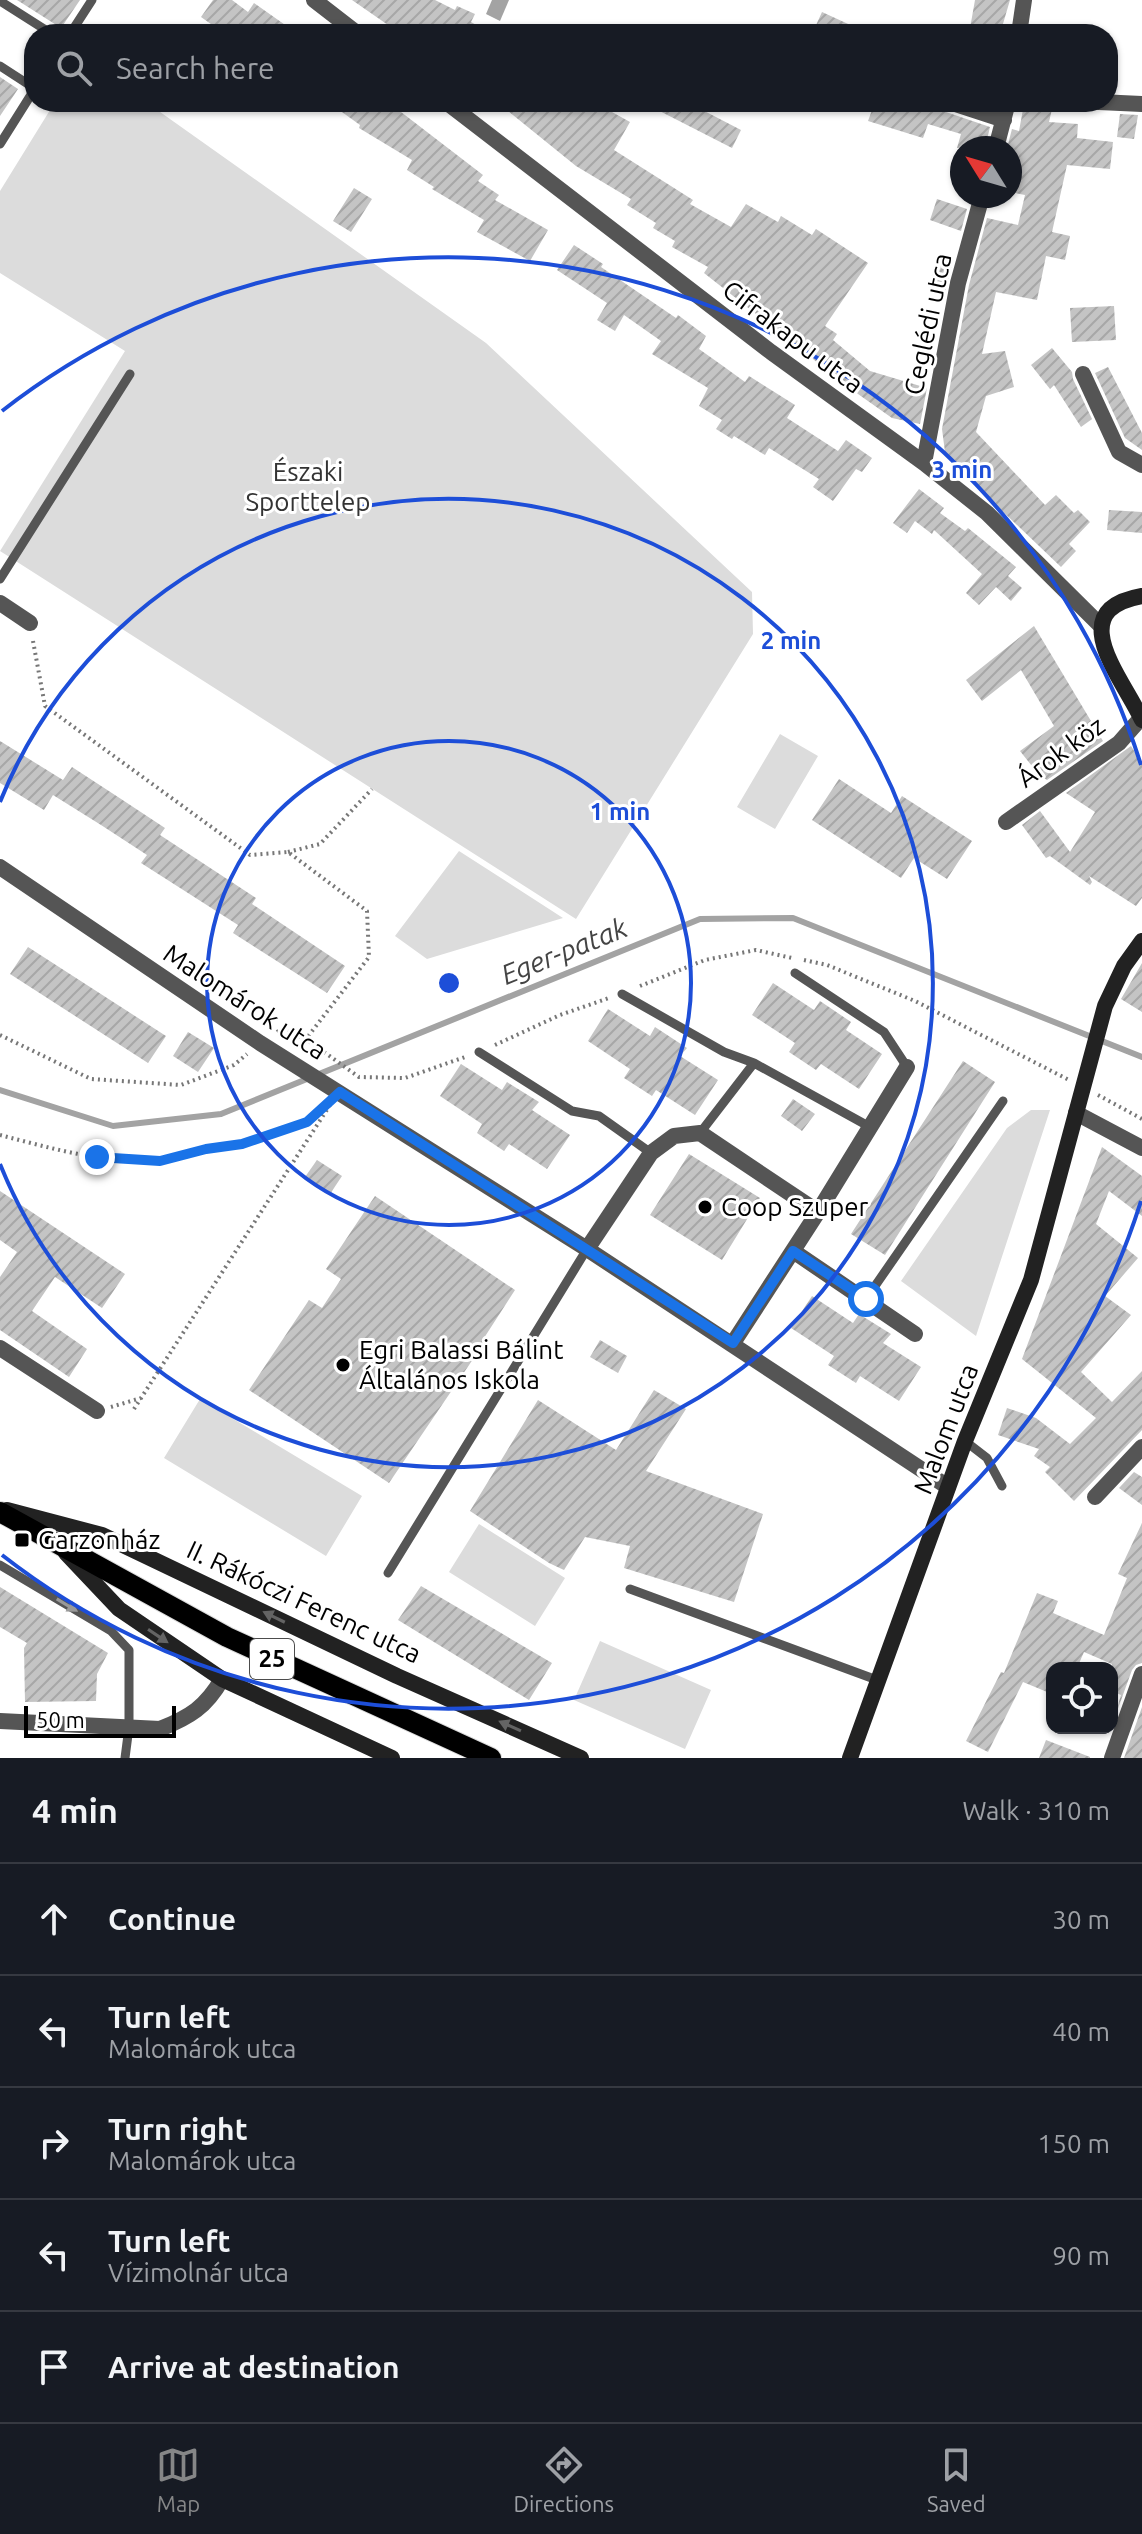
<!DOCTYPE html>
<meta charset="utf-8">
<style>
body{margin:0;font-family:Ubuntu,sans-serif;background:#20242c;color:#f1f3f6}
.controls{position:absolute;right:24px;bottom:24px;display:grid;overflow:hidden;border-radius:16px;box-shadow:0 2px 6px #0004}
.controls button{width:72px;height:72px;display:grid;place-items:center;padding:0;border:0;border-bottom:2px solid #363941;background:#171b24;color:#f1f3f6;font:40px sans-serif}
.compass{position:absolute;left:950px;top:136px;width:72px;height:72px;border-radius:50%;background:#171b24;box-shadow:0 2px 6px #0004;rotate:307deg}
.scale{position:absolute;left:24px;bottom:20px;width:152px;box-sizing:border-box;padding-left:8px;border:4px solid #000;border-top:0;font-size:22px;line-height:28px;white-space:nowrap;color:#000;-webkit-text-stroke:6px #fff;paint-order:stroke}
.stop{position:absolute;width:24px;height:24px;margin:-18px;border:6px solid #1a73e8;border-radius:50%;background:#fff}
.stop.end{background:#1a73e8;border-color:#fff;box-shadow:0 2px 8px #0008}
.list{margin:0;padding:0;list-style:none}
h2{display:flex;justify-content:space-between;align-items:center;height:104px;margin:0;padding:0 32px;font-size:34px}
h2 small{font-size:26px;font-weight:400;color:#9ea1a6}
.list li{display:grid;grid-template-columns:52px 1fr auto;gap:24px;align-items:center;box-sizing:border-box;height:112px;padding:0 32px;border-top:2px solid #363941}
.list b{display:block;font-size:30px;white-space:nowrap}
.list p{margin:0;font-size:26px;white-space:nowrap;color:#9ea1a6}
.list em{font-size:26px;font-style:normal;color:#9ea1a6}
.icon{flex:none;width:44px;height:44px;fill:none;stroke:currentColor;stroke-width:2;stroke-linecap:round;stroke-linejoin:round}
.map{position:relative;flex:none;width:1142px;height:1758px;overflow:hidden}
.search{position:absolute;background:#171b24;box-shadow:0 2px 6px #0004;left:24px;right:24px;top:24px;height:88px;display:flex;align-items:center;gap:20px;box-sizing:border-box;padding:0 28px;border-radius:32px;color:#9ea1a6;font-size:30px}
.sheet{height:664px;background:#171b24}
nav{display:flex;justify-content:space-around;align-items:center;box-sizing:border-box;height:112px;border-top:2px solid #363941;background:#171b24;font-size:22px;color:#9ea1a6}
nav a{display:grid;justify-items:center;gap:4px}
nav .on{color:#858687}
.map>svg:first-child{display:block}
.green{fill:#dcdcdc}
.water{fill:#a3a3a3}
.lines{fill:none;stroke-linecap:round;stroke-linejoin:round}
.stream{stroke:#a3a3a3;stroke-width:6}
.building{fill:url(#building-hatch)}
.primary-casing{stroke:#dbdbdb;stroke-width:22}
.path{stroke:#777;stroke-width:4;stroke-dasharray:2 4;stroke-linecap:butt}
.service{stroke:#555;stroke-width:9}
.minor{stroke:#555;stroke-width:16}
.secondary{stroke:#222;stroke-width:16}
.primary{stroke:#000;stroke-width:20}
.oneway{fill:#999}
.oneway2{fill:#646464}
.route{stroke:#1a73e8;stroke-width:10}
.ring{fill:none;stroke:#1d4ed8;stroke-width:4}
.poi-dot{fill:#000;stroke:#fff;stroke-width:3}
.labels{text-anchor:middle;stroke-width:6;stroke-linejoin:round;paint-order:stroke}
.shield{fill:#fff;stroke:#4c4c4c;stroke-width:2}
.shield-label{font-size:24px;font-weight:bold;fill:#000}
.street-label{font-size:26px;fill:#000;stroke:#fff}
.park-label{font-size:26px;fill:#333;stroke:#fff}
.poi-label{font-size:26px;fill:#000;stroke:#fff;text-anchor:start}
.water-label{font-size:28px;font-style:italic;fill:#444;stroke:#fff}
.centre{fill:#1d4ed8;stroke:#fff;stroke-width:4}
.ring-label{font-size:24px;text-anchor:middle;font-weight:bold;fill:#1d4ed8;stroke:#fff;stroke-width:6;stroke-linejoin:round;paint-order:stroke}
</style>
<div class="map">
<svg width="1142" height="1758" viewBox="0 0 1142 1758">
<defs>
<pattern id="building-hatch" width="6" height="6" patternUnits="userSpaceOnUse" patternTransform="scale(2)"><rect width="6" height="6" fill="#c4c4c4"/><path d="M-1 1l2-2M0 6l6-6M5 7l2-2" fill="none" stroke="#a7a7a7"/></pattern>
</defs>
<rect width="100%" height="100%" fill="#fff"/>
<path class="green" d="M55,102h91l340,241 266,249 1,42 -177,285 -576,-368 125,-200 -125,-78v-82z
M780,734l38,22 -43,73 -38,-22z
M459,851l104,67 -136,41 -32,-23z
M1031,1110h19l-74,226 -75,-55 106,-153z
M200,1399l162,97 -36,60 -162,-98z
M479,1524l86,54 -30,48 -86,-54z
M600,1641l111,49 -26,59 -111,-49z"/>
<path class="water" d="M492,0h17l-9,21 -14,-7z"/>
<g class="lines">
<path class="stream" d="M0,1090l113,36 108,-12 479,-195 93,-1 349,139"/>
</g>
<path class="building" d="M17,0h63l-19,28z
M213,0h19l16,12 6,-9 44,31h-73l-24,-17z
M352,0h83l20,10 2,-4 18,8 -4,8 21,12h-91z
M975,0h35l-10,34h-31z
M822,12l48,22h-58z
M0,77l18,12 -18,27z
M328,102h60l95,73 -5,6 21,14 -4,5 53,30 -18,31 -53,-29 7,-12 -52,-31 2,-2 -27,-17 5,-10 -53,-32 1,-3z
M497,102h52l14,10 7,-10h24l36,20 -16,28 79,50 -3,4 41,23 15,-23 32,18 3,-6 31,19 4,-6 52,34 -43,63 12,8 -4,6 37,31 57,17 -7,36 -28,-6 -34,-24 -38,-34 -2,3 -114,-90 4,-6 -36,-20 3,-6 -22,-13 3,-5 -29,-18 4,-6 -55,-33z
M642,102h45l54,28 -9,18z
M875,102h63l2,7 6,3 44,15 -5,21h-28l4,-14 -33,-10 -5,14 -55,-17z
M1024,104l28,5 -3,13 29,2 -1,14 36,4 -3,27 -43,-4 -15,67 18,4 -5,24 -19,-4 -9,44 -41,-8 -14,62 23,-3 9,36 -28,9 -10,36 69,73 11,-10 18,18 4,-3 12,12 -21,22 7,7 -15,16 -108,-103 -8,-12 -3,-23 27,-144 18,-67 31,7 7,-30 -15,-3v-44h-3l5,-19 7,2z
M1120,114l18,1 -4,24 -17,-2z
M354,188l18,11 -21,33 -18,-11z
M937,199l30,10 -6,22 -31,-11z
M574,245l29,19 -2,3 75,51 2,-3 28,21 -7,13 24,17 22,16 4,-6 46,29 -8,13 51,33 8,-11 26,18 -10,14 -6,-3 -23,32 -20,-14 6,-8 -50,-31 -4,7 -31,-19 -2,3 -16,-10 6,-9 -23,-14 9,-18 -56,-34 9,-13 -37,-26 -9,16 -18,-11 10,-17 -50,-33z
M937,260l15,4 -7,29 -17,-6z
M1114,306l2,34 -44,2 -2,-34z
M1052,348l20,24 1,7 19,40 -11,8 -27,-42 -4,4 -19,-24z
M1108,367l34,66v17l-17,-12 -30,-65z
M919,489l25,19 -4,5 25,18 3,-3 48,39 -8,9 14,12 -11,13 -15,-14 -17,18 -13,-12 16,-19 -48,-44 -2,4 -17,-13 -8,12 -14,-10z
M1109,510l33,2v21l-35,-3z
M1034,626l69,115 -56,39 -8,-5 -19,-24 34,-25 -33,-56 -39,31 -16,-21z
M0,741l63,39 9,-13 46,30 47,31 -5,7 96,63 -4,6 93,62 -18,27 -94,-60 5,-8 -97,-62 6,-8 -46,-30 -48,-30 -9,15 -44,-27z
M1131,746l11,17v135l-6,8 -47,-30 3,6 -2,3 -40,-29 -4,2 -24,-33 18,-14 30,41 25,-40 -29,-19z
M839,779l52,34 11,-17 70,45 -25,38 -33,-21 -13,20 -89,-58z
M28,947l138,89 -18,27 -138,-89z
M1142,963v49l-21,-13z
M773,983l41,27 6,-9 31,21 -5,8 36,24 -23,35 -38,-25 -5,6 -27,-18 6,-9 -43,-28z
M608,1009l42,27 5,-9 32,21 -7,8 38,24 -23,35 -39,-25 -4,6 -28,-18 6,-9 -42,-28z
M188,1032l26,16 -16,24 -25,-16z
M963,1061l32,21 -110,173 -34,-21z
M461,1064l41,26 5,-8 32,20 -7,8 38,25 -23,34 -38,-25 -5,7 -27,-18 5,-9 -42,-28z
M793,1099l22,15 -13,17 -21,-15z
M1102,1147l40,29v40l-33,-25 -13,33 42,34 -33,38 26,19 -50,57 31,30 30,-31v59l-68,71 -29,-29 5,-5 -16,-11 5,-7 -41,-14 9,-27 29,10 34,26 26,-26 -74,-59z
M689,1154l71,44 -38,62 -72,-45z
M317,1160l25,16 -12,18 -25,-17z
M0,1191l125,83 -23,34 -47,-31 -23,34 55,38 -18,28 -69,-47v-53l17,-25 -17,-12z
M375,1196l140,94 -31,48 2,2 -97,143 -140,-93 60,-90 13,8 19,-29 -15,-10z
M812,1296l41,27 6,-9 32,20 -8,9 38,24 -22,34 -39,-25 -4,7 -28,-18 6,-9 -43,-28z
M600,1340l27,16 -9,17 -28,-16z
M654,1390l32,19 -40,62 117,43 -29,88 -110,-34 6,-22 -45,-9 -21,33 -15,-7 -79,-52 68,-111 78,50z
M1134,1472l8,5v28l-23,-17z
M1142,1523v140l-6,2 -4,5 -20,55 9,-30 -9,-4v-27l-28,-12 -7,16h-25v26l-29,-12 -35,70 -22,-11 35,-69 3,1 33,-80 21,8 -5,12 51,22 23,-57 -9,-4z
M421,1586l131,77 -23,37 -131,-80z
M0,1587l108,66 -11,21 -1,27 -71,1 -1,-54 3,-5 -27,-16z
M1142,1707v51h-18z
M1046,1740l44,17v1h-51z"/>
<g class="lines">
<g class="primary-casing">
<path id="primary" d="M0,1512l227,125 264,121"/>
</g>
<path class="path" d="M33,641l12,65 205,149 38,-3 79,59 2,46 -63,82
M288,852l32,-8 52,-55
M804,960l23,5 88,36 154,79
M640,986l65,-26 51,-10 36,8
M277,1032l4,-3 25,10 53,38 46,1 63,-22
M0,1035l91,44 90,6 53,-20 13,-11
M495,1045l65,-30 49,-17
M1098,1095l44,24
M0,1135c50,13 106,29 159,26 16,-1 32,-10 48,-13 45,-8 84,-13 120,-43
M111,1407l30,-9
M134,1409l196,-304"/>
<path class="service" d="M0,1l52,33
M70,34l22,-34
M0,66l34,22
M0,144l34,-54
M0,579l130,-205
M795,973l89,59 23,35
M622,994l102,58 30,11
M479,1052l93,59 27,5 52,37
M700,1133l54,-70 116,64
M866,1299l137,-198
M965,1441l22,17 15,28
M0,1565l111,66 18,19v77l-4,31
M388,1573l199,-324
M630,1589l247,91"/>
<path class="minor" d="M314,0l44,34
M1019,34l5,-34
M446,102l325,250 153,111 63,50 112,111
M949,102l55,18
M1099,102l43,2
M996,148l12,-46
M1083,374l36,78 23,13
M924,463l34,-180 24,-87
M0,603l30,20
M1006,822l113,-79 22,-25
M0,867l260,176 327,206 361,238
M1076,1113l66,35
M818,1212l89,-145
M587,1249l64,-96 23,-17 26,-3 118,79 -85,131
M793,1251l122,83
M0,1348l97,63
M1095,1497l47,-50
M0,1721l160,8c30,-12 46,-22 62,-50
M1112,1758l30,-84"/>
<path class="secondary" d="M1142,596c-80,14 -20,81 0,124
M7,1510l95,25 295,141 184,82
M66,1553l53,56 103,70 170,79
M850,1758l115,-317 66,-161 74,-274 19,-40 18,-25"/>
<use href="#primary" class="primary"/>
</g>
<defs><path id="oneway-solid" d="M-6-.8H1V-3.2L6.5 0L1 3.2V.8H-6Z" transform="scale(2)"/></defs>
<use class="oneway" href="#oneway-solid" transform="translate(67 1605) rotate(31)"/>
<g class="oneway2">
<use href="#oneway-solid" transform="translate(274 1617) rotate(-154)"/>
<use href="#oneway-solid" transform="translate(158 1636) rotate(34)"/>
<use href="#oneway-solid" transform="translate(510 1726) rotate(-156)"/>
</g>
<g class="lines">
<path class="route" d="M97,1157l63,4 46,-12 36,-5 65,-22 33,-30 393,251 60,-92 73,48"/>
</g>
<g class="ring">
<circle cx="449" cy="983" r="242"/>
<path d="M0 802A484 484 0 1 1 0 1164"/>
<path d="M1141 1201A726 726 0 0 1 2 1555M2 411A726 726 0 0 1 1141 765"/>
</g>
<g class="poi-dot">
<circle cx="705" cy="1207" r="8"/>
<circle cx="343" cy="1365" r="8"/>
<rect x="14" y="1532" width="16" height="16" rx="4"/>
</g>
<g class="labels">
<rect class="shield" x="250" y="1639" width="44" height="40" rx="6"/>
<g class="shield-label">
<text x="272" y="1667">25</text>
</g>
<g class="street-label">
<text transform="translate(928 324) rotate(-78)" y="9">Ceglédi utca</text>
<text transform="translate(793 337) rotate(37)" y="9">Cifrakapu utca</text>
<text transform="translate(1061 752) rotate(-36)" y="9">Árok köz</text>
<text transform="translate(245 1002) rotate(33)" y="9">Malomárok utca</text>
<text transform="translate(946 1429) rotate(-69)" y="9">Malom utca</text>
<text transform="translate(304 1602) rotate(25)" y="9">II. Rákóczi Ferenc utca</text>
</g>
<g class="park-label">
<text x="308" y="481">Északi<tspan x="308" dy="30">Sporttelep</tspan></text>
</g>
<g class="poi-label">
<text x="721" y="1216">Coop Szuper</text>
<text x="359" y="1359">Egri Balassi Bálint<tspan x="359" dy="30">Általános Iskola</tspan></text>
<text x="38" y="1549">Garzonház</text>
</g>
<g class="water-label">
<text transform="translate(564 951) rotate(-22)" y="10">Eger-patak</text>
</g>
</g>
<circle cx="449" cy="983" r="12" class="centre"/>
<g class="ring-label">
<text x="962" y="478">3 min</text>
<text x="791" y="649">2 min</text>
<text x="620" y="820">1 min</text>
</g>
</svg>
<div class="controls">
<button><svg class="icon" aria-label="locate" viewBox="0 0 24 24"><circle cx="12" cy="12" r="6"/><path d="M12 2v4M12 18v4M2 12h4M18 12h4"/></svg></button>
</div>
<svg class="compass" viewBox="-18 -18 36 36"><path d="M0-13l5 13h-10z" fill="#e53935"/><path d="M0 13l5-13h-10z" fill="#9ea1a6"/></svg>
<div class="scale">50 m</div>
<div class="stop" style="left:866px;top:1299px"></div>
<div class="stop end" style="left:97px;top:1157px"></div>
<div class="search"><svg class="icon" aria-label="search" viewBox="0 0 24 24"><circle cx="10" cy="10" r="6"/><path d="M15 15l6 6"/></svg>Search here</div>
</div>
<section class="sheet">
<h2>4 min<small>Walk · 310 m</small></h2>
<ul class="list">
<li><svg class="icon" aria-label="ahead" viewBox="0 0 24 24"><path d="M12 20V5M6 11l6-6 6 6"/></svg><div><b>Continue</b></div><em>30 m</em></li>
<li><svg class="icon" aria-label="left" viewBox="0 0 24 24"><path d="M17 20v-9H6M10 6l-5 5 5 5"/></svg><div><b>Turn left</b><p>Malomárok utca</p></div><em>40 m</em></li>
<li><svg class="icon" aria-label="right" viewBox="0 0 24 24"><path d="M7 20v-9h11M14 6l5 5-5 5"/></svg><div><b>Turn right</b><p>Malomárok utca</p></div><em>150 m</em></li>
<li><svg class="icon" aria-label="left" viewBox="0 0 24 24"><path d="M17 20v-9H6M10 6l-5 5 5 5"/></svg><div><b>Turn left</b><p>Vízimolnár utca</p></div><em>90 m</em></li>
<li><svg class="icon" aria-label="arrive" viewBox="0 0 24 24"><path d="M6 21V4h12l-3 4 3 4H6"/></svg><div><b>Arrive at destination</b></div></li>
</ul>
</section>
<nav>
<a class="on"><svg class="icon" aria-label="map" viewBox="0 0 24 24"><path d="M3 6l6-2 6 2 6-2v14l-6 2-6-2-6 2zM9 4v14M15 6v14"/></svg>Map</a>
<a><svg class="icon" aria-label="directions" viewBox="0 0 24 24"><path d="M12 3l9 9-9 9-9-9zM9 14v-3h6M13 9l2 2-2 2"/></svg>Directions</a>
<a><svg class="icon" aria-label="saved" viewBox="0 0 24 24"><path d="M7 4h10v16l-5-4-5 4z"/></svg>Saved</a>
</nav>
